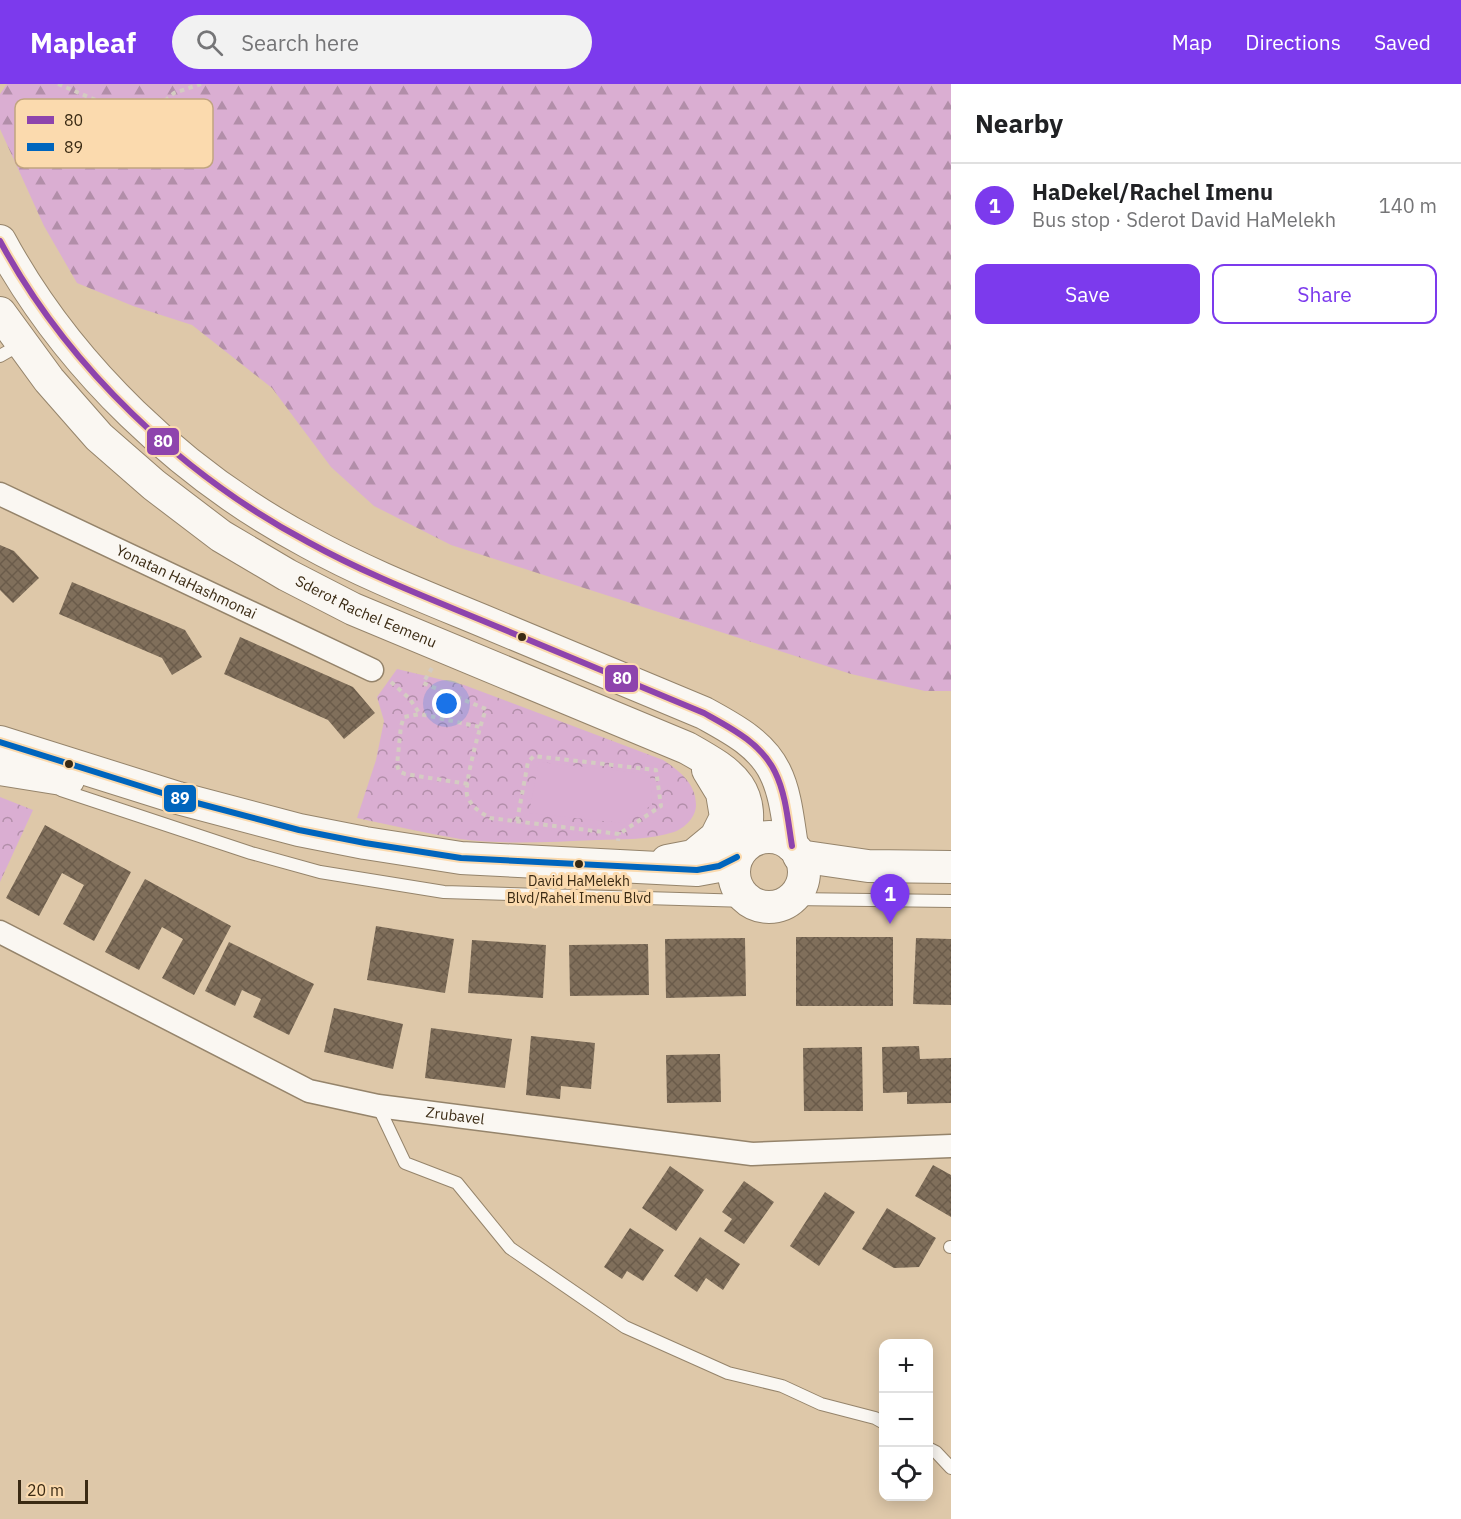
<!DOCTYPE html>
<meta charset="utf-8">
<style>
body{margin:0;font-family:"IBM Plex Sans",sans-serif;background:#f2f2f2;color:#202124}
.controls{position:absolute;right:18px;bottom:18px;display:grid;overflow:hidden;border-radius:12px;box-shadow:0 3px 15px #0003}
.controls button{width:54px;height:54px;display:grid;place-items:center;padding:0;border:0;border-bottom:2px solid #e0e0e0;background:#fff;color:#202124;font:30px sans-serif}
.scale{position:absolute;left:18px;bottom:15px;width:70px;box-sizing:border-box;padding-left:6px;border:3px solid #3a2a13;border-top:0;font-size:16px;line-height:21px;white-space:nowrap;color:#3a2a13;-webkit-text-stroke:4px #fbdaae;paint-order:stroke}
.you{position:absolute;left:447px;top:620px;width:21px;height:21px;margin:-15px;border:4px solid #fff;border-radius:50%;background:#1a73e8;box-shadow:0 0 0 9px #1a73e833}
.badge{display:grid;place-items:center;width:39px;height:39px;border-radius:50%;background:#7c3aed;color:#fff;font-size:20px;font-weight:700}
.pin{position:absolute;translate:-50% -50px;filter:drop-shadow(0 2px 3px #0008)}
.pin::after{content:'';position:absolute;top:32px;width:21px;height:18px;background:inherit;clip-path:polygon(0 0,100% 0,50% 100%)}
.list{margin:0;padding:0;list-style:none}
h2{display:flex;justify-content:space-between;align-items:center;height:78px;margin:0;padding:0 24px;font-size:26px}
h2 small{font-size:20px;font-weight:400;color:#757577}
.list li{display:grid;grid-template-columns:39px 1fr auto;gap:18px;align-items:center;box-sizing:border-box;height:84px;padding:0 24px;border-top:2px solid #e0e0e0}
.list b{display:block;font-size:22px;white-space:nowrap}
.list p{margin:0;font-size:20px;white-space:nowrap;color:#757577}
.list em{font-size:20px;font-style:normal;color:#757577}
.actions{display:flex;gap:12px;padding:18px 24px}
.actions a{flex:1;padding:14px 0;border:2px solid #7c3aed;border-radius:12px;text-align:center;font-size:21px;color:#7c3aed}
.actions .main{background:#7c3aed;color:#fff}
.icon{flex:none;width:33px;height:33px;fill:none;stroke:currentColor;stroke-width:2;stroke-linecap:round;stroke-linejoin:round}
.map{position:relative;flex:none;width:951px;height:1435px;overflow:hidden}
header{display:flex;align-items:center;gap:36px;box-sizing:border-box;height:84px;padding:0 30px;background:#7c3aed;color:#fff}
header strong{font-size:28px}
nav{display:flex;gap:33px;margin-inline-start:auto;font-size:21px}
.search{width:420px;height:54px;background:#f2f2f2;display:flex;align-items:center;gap:15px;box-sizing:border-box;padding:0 21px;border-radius:33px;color:#757577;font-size:22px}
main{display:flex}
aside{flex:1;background:#fff}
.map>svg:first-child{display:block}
.forest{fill:url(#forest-firs)}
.park{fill:url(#park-crowns)}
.pitch{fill:#daaed2}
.building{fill:url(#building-cross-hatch)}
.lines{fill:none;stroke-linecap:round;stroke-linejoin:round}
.lane-casing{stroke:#95846b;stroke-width:14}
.street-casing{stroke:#95846b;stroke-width:25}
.secondary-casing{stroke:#95846b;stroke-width:34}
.path{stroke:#d4ccc2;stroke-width:4;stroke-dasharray:4.5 4.5;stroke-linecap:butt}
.lane{stroke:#faf7f2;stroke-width:12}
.street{stroke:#faf7f2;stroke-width:22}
.secondary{stroke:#faf7f2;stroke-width:32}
.bus-1-casing{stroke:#fbdaae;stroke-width:10}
.bus-2-casing{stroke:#fbdaae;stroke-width:10}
.bus-1{stroke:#8e44ad;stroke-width:6}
.bus-2{stroke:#0065bd;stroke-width:6}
.bus-dot{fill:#3a2a13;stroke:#fbdaae;stroke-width:2}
.labels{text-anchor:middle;stroke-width:6;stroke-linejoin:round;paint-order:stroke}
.bus-label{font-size:14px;fill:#3a2a13;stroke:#fbdaae}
.street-label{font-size:15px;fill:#3a2a13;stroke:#fbdaae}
.key{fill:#fbdaae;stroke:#c1a580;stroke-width:1.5}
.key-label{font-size:16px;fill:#3a2a13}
.line-badge{stroke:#fbdaae;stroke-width:2}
.badge-label{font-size:16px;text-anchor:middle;font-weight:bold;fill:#fff}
</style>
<header>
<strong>Mapleaf</strong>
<div class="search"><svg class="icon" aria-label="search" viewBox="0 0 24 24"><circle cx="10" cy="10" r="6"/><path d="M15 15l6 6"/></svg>Search here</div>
<nav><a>Map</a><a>Directions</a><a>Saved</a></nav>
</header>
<main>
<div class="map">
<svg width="951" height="1435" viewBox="0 0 951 1435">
<defs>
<pattern id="forest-firs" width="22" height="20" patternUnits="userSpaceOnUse" patternTransform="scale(1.5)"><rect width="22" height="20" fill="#daaed2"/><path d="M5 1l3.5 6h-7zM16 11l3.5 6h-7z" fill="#b28ea9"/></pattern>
<pattern id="park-crowns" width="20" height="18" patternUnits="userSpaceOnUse" patternTransform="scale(1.5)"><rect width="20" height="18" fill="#daaed2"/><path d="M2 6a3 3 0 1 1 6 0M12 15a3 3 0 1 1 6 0" fill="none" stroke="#b28ea9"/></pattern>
<pattern id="building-cross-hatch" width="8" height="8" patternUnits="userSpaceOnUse" patternTransform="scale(1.5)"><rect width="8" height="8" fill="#806f5b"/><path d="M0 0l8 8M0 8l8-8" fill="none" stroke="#6a5b4a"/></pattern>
</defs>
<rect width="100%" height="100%" fill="#dec8a9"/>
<path class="forest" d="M7,0h944v607h-26l-74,-17 -400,-129 -77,-39 -43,-39 -59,-79 -80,-63 -59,-19 -56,-23 -33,-57 -44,-97v-35z"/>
<path class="park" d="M397,585l67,16 199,75c17,11 33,24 33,45 0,12 -11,23 -22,27 -24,8 -51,7 -77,8 -46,2 -91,5 -137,-1 -35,-6 -69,-14 -103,-21l19,-58 8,-39 -7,-24z
M0,713l33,13 -33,72z"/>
<path class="pitch" d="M539,678l111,12 2,31 -30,18 -93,-10z"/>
<path class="building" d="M0,461l14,6 25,27 -26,25 -13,-13z
M72,498l113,48 17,27 -30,18 -10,-17 -103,-44z
M240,553l113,50 22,26 -31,26 -16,-19 -104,-46z
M45,741l86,47 -37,69 -31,-17 21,-39 -22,-12 -23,43 -33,-18z
M145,795l86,47 -37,69 -32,-17 21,-39 -21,-12 -23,43 -34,-18z
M376,842l78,13 -9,54 -78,-13z
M796,853h97v69h-97z
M745,854l1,58 -80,2 -1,-59z
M916,854l35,1v66l-38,-1z
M472,856l74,5 -3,53 -75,-5z
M229,858l85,42 -25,51 -36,-18 8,-18 -19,-9 -7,16 -30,-15z
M648,860l1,51 -79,1 -1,-51z
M334,924l69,16 -10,45 -69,-17z
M431,944l81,11 -7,49 -80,-10z
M531,952l64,7 -4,46 -30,-3 -1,13 -34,-4z
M919,962l1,13 31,-1v45l-44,1v-12l-24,1 -1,-46z
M862,963l1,64h-59l-1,-63z
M720,970l1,48 -54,1 -1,-48z
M933,1081l18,10v42l-36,-21z
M670,1082l34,24 -28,41 -34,-23z
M744,1097l30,21 -30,42 -20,-13 8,-12 -10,-7z
M825,1108l30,20 -36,54 -29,-20z
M887,1124l49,30 -17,29 -25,1 -32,-19z
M630,1144l34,22 -21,31 -16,-10 -5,8 -18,-12z
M700,1153l40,27 -17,26 -17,-12 -9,14 -23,-16z"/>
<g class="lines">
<g class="lane-casing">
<path id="lane" d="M0,272l21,-12
M61,706l190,63 69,19 124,20 304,9
M791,815l160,2
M378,1022l27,57 52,20 53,65 115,79 103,46 54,13 39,18 54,14 9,5
M950,1163h1
M928,1364l8,4 15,16"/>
</g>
<g class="street-casing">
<g id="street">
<path id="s1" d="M0,410l372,176"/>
<path id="s2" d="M0,848l309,159 69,15 374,48 199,-8"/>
</g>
</g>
<g class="secondary-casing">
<g id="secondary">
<path d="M0,157c68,126 182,234 308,301 56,31 115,54 173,78 75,31 149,62 223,93 27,15 57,30 71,59 11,22 13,50 17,74"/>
<path id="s3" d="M0,229l49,67 50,57 55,48 67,51 66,39 66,34 334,139c48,27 70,41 56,100"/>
<path d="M0,658l178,56 121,32 66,13 96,15 236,12 22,-4 18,-9"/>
<path d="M0,685l68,11"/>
<circle cx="769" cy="788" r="35"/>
<path d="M799,772l69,10 83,1"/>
<path d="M667,777l26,-5 23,-19 10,-20 -4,-24 -14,-23"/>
</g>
</g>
<path class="path" d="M58,0l66,28h28l22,-19 27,-9
M432,584l-9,15 63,26c-5,13 -22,75 -19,86 4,12 13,17 23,23l129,16 -1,7
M391,598l18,16 11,16
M468,700l-63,-10 -6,-3 -2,-6 4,-39 3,-9 16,-3 60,13
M517,737l11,-59 6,-6 122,14 5,36 -42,28"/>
<use href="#lane" class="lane"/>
<use href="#street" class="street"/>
<use href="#secondary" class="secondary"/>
<g class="bus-1-casing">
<path id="bus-1" d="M0,157c68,126 182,234 308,301 56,31 115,54 173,78 75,31 149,62 223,93 27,15 57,30 71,59 11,22 13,50 17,74"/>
</g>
<g class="bus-2-casing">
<path id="bus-2" d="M0,658l178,56 121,32 66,13 96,15 236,12 22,-4 18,-9"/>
</g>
<use href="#bus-1" class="bus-1"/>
<use href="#bus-2" class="bus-2"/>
</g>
<g class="bus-dot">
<circle cx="522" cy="553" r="5"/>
<circle cx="69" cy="680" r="5"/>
<circle cx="579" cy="780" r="5"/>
</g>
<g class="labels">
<g class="bus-label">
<text x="579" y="802">David HaMelekh<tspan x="579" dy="17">Blvd/Rahel Imenu Blvd</tspan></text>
</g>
<g class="street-label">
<text dy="5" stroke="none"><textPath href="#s1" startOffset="206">Yonatan HaHashmonai</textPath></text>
<text dy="5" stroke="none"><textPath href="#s3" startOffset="480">Sderot Rachel Eemenu</textPath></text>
<text dy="5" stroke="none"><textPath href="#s2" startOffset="496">Zrubavel</textPath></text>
</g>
</g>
<rect x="15" y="15" width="198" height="69" rx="9" class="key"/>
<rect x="27" y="32" width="27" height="8" fill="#8e44ad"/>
<rect x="27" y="59" width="27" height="8" fill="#0065bd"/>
<g class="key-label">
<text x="64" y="42">80</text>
<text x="64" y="69">89</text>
</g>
<g class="line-badge">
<rect x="146" y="343" width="34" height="29" rx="6" fill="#8e44ad"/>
<rect x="604" y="580" width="35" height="29" rx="6" fill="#8e44ad"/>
<rect x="163" y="700" width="34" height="29" rx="6" fill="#0065bd"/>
</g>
<g class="badge-label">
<text x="163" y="363">80</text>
<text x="622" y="600">80</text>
<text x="180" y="720">89</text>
</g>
</svg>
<div class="controls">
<button>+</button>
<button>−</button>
<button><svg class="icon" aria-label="locate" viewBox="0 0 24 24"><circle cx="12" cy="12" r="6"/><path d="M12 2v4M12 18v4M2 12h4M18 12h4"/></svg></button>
</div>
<div class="scale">20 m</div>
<div class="you"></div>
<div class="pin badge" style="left:890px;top:840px">1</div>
</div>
<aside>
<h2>Nearby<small></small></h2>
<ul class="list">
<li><span class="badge">1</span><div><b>HaDekel/Rachel Imenu</b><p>Bus stop · Sderot David HaMelekh</p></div><em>140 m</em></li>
</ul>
<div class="actions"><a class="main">Save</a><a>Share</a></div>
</aside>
</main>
